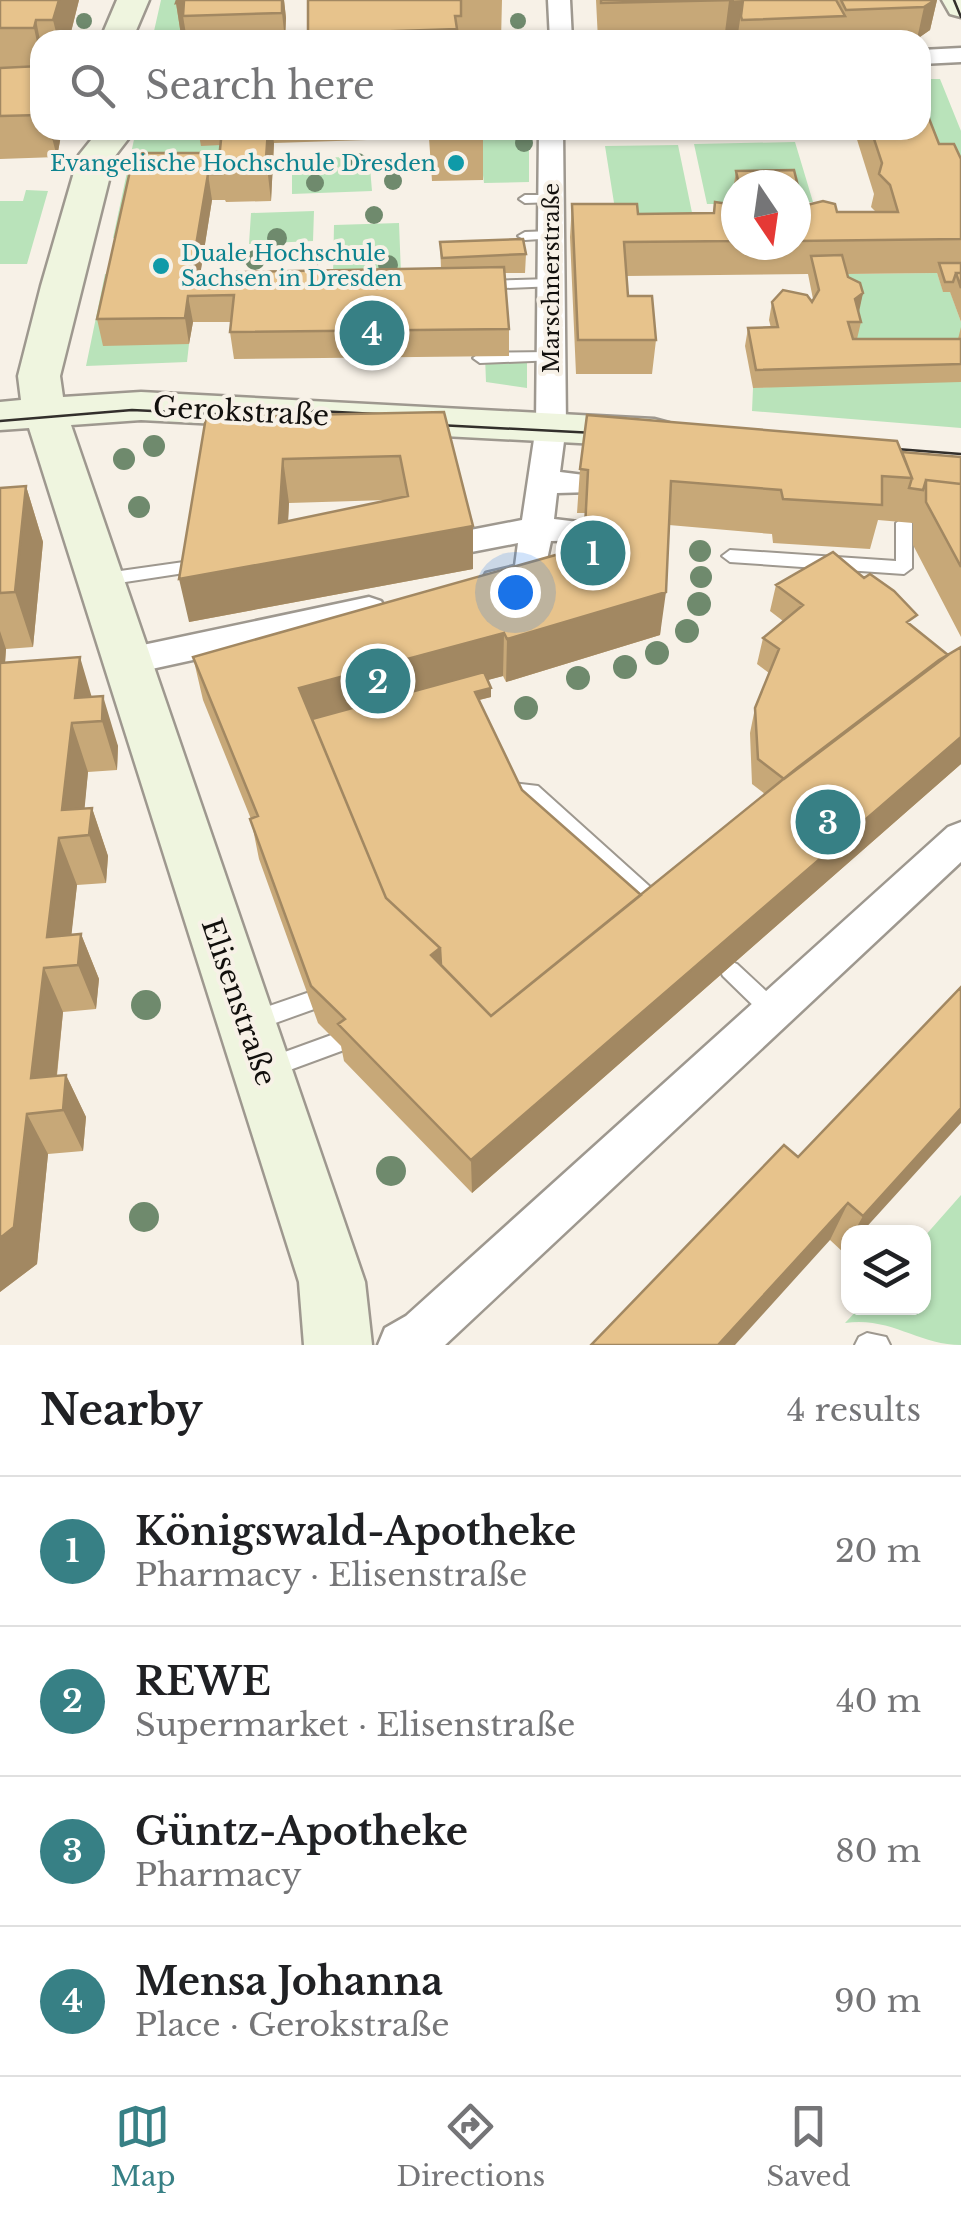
<!DOCTYPE html>
<meta charset="utf-8">
<style>
body{margin:0;font-family:"Libre Baskerville",serif;background:#f2f2f2;color:#202124}
.controls{position:absolute;right:30px;bottom:30px;display:grid;overflow:hidden;border-radius:20px;box-shadow:0 2px 8px #0004}
.controls button{width:90px;height:90px;display:grid;place-items:center;padding:0;border:0;border-bottom:2px solid #e0e0e0;background:#fff;color:#202124;font:50px sans-serif}
.compass{position:absolute;left:721px;top:170px;width:90px;height:90px;border-radius:50%;background:#fff;box-shadow:0 2px 8px #0004;rotate:167deg}
.you{position:absolute;left:515px;top:592px;width:35px;height:35px;margin:-25px;border:8px solid #fff;border-radius:50%;background:#1a73e8;box-shadow:0 0 0 15px #1a73e833}
.badge{display:grid;place-items:center;width:65px;height:65px;border-radius:50%;background:#378085;color:#fff;font-size:32px;font-weight:700}
.pin{position:absolute;translate:-50% -50%;border:5px solid #fff;box-shadow:0 2px 10px #0006}
.list{margin:0;padding:0;list-style:none}
h2{display:flex;justify-content:space-between;align-items:center;height:130px;margin:0;padding:0 40px;font-size:42px}
h2 small{font-size:32px;font-weight:400;color:#757577}
.list li{display:grid;grid-template-columns:65px 1fr auto;gap:30px;align-items:center;box-sizing:border-box;height:150px;padding:0 40px;border-top:2px solid #e0e0e0}
.list b{display:block;font-size:38px;white-space:nowrap}
.list p{margin:0;font-size:32px;white-space:nowrap;color:#757577}
.list em{font-size:32px;font-style:normal;color:#757577}
.icon{flex:none;width:55px;height:55px;fill:none;stroke:currentColor;stroke-width:2;stroke-linecap:round;stroke-linejoin:round}
.map{position:relative;flex:none;width:961px;height:1345px;overflow:hidden}
.search{position:absolute;background:#fff;box-shadow:0 2px 8px #0004;left:30px;right:30px;top:30px;height:110px;display:flex;align-items:center;gap:25px;box-sizing:border-box;padding:0 35px;border-radius:30px;color:#757577;font-size:38px}
.sheet{height:730px;background:#fff}
nav{display:flex;justify-content:space-around;align-items:center;box-sizing:border-box;height:140px;border-top:2px solid #e0e0e0;background:#fff;font-size:28px;color:#757577}
nav a{display:grid;justify-items:center;gap:5px}
nav .on{color:#378085}
.map>svg:first-child{display:block}
.green{fill:#b9e3ba}
.lines{fill:none;stroke-linecap:round;stroke-linejoin:round}
.lane-casing{stroke:#9e988f;stroke-width:4}
.street-casing{stroke:#9e988f;stroke-width:5}
.secondary-casing{stroke:#9e988f;stroke-width:5}
.lane{fill:#fff;fill-rule:evenodd}
.street{fill:#fff;fill-rule:evenodd}
.secondary{fill:#eff5df;fill-rule:evenodd}
.tram{stroke:#322f2b;stroke-width:2.5}
.tree{fill:#6f8a6d}
.wall{fill:#c7a878;fill-rule:evenodd}
.shaded-wall{fill:#a28862}
.building{fill:#e7c38c;stroke:#a28862;stroke-width:2.5;fill-rule:evenodd}
.culture-dot{fill:#0f9aa8;stroke:#f7f1e7;stroke-width:4}
.labels{text-anchor:middle;stroke-width:8;stroke-linejoin:round;paint-order:stroke}
.far-culture-label{font-size:22px;fill:#0d838f;stroke:#f7f1e7;text-anchor:end}
.far-street-label{font-size:22px;fill:#12100d;stroke:#f7f1e7}
.street-label{font-size:28px;fill:#12100d;stroke:#f7f1e7}
</style>
<div class="map">
<svg width="961" height="1345" viewBox="0 0 961 1345">
<rect width="100%" height="100%" fill="#f7f1e7"/>
<path class="green" d="M161,0h27v40h-36z
M921,79h19l21,52v45l-40,-46z
M136,130h66l28,15 -16,33 -75,1 -13,59h-13z
M504,130h25v52l-45,1 -6,-47 26,-1z
M795,142l18,60 -17,1v-18h-60v19h-29l-13,-60z
M678,145l17,82 -77,1 -13,-82z
M369,156l3,35 -80,3v-35z
M26,190l22,1 -21,73h-27v-63h23z
M314,211l-1,30 -64,3 2,-31z
M399,223l2,51 -68,3 1,-52z
M937,273l6,18h7l11,31v21l-112,15 -11,-84z
M105,274h14l70,70 -2,18 -101,4z
M527,355v33l-41,-6 -1,-26z
M855,382h106v46l-209,-17 1,-23z
M961,1195v150c-42,0 -71,-29 -116,-22l14,-15h65v-71z"/>
<g class="lines">
<g class="lane-casing">
<path id="lane" d="M550,195l5,1v6l-30,1 -6,-4 6,-4z
M551,231l5,1v6l-31,2 -7,-4 7,-4z
M551,279l7,4 -2,3 -74,3 -7,-4 7,-4z
M551,352l5,2v6l-76,3 -7,-5 7,-5z
M904,517l8,6v45l-8,6 -174,-12 -8,-6 8,-6 166,11v-38z
M198,560l8,6 -2,4 -105,16 -8,-6 8,-6z
M503,782l35,4 130,117 3,6 -3,6 -7,3 -7,-3 -127,-117 -31,-3 -2,-5 2,-5z
M730,961l7,3 43,40 3,7 -3,7 -7,2 -7,-2 -43,-42 -3,-6 3,-6z
M310,992l7,2 3,7 -3,7 -64,23 -7,-3 -3,-7 3,-7z
M337,1033l7,3 4,7 -4,7 -76,28 -8,-3 -3,-7 3,-7z
M867,1333l19,4 4,8h-35l4,-8z"/>
</g>
<g class="street-casing">
<path id="street" d="M548,0h22l2,40h-22z
M961,48v14l-40,2v-14z
M539,130h24l3,296 -6,46 32,4 5,8 -5,8 -35,1 -3,26 41,5 5,8 -5,8 -44,1 -9,42 -44,11 -12,-3 -5,-9 5,-9 29,-7 3,-23 -52,10 -11,-4 -5,-8 5,-8 67,-13 14,-94z
M369,597l12,4 5,9 -5,9 -257,56 -12,-4 -5,-9 5,-9 12,-4z
M961,822v40l-516,483h-67l7,-17 21,-12 542,-489z"/>
</g>
<g class="secondary-casing">
<path id="secondary" d="M117,0h32l-17,40h-32z
M942,0h19v17l-11,-3z
M99,130h36l-20,26 -55,220 3,21 78,-5 513,27 15,4 7,10 -7,10 -15,4 -513,-27 -70,5 294,857 7,63h-68l-5,-63 -270,-854 -29,2v-28l21,-2 -3,-24 23,-90 38,-131z"/>
</g>
<use href="#lane" class="lane"/>
<use href="#street" class="street"/>
<use href="#secondary" class="secondary"/>
<path class="tram" d="M954,0l7,17
M258,408l139,7
M0,421l132,-11 142,7
M419,424l195,10
M871,447l90,7"/>
</g>
<g class="tree">
<circle cx="84" cy="21" r="8"/>
<circle cx="518" cy="21" r="8"/>
<circle cx="524" cy="143" r="9"/>
<circle cx="358" cy="162" r="9"/>
<circle cx="393" cy="181" r="9"/>
<circle cx="315" cy="183" r="9"/>
<circle cx="374" cy="215" r="9"/>
<circle cx="277" cy="238" r="10"/>
<circle cx="313" cy="257" r="10"/>
<circle cx="255" cy="260" r="10"/>
<circle cx="388" cy="265" r="10"/>
<circle cx="154" cy="446" r="11"/>
<circle cx="124" cy="459" r="11"/>
<circle cx="139" cy="507" r="11"/>
<circle cx="700" cy="551" r="11"/>
<circle cx="701" cy="577" r="11"/>
<circle cx="699" cy="604" r="12"/>
<circle cx="687" cy="631" r="12"/>
<circle cx="657" cy="653" r="12"/>
<circle cx="625" cy="667" r="12"/>
<circle cx="578" cy="678" r="12"/>
<circle cx="526" cy="708" r="12"/>
<circle cx="146" cy="1005" r="15"/>
<circle cx="391" cy="1171" r="15"/>
<circle cx="144" cy="1217" r="15"/>
</g>
<path class="wall" d="M0,0h79l-10,40h-29v90h22l-5,27 -57,2z
M284,0l2,18 -1,22h-98l-1,-6 -5,1 -5,-32z
M308,0h194l-1,40h-193z
M596,0h341l-7,30 -13,9 -33,1h-286z
M921,71l6,15 -4,17 16,41h15l7,15v163l-11,-30h-7l-6,-19 -90,1 1,3 12,6 3,10 -5,19 3,10 -4,17h101l3,-12v55l-208,6 -8,-42 3,-18h23l-2,-8 3,-18 11,-12 24,5 5,7 1,-3 -5,-25 -182,2 2,20h24l4,44 -4,34h-76l-6,-137 2,-33h65l1,10 76,-1 1,-11 16,2 5,-33 58,-1 9,36 20,-5 12,3 2,8h39l-5,-5 3,-13 -20,-64h67zM736,185h60v60h-60z
M198,130h307l-1,5 -21,1v44l-51,1 -3,-43 -155,5 -3,58 -45,1 -1,-2h-13l-14,87 38,-1 205,-18 -1,-26 86,12 -1,19h-21l5,56v27l-275,3 -4,-27 1,-10h-38l-4,22 -86,2 -6,-27 123,-166 1,-8 -20,1z
M578,130h67v5l-49,2 -1,-6z
M444,412l29,114v43l-284,53 17,-205zM388,500l-100,21 1,-18z
M902,452l59,5v180l-48,-92v-22l-35,-3 -8,29 -97,-6 -1,-9 -103,-9 -9,110 -154,47 -3,-6 -16,4 4,17 -12,3 43,90 119,105 124,-101 -13,-10 -2,-51 5,-25 14,-35 -12,-9 6,-26 20,-17 -13,-10 6,-26 137,42 35,28 13,-8v117l-489,429 -128,-132 -3,-15 -23,-23 -59,-164 -8,-40 -48,-119 -10,-43 390,-110 2,-34h-8l3,-44z
M26,486l17,56 -10,105 -27,2 -1,14 87,34 26,49 -1,24 -29,2 -4,37 8,-1 16,48 -2,27 -29,2 -6,50 10,-1 18,45 -3,30 -33,3 -6,64 9,-1 20,42 -3,34 -35,3 -11,110 -37,28v-804z
M961,987l-99,245h-14v16l-4,5 -14,-13 -32,-83z"/>
<path class="shaded-wall" d="M59,0h20l-10,40h-11l-5,-20z
M282,0h2l2,18 -1,22 -3,-27z
M743,0l-6,40h-13l5,-39z
M935,0h2l-7,30 -13,9 7,-32z
M184,1l-1,15 3,18 -5,1 -5,-32z
M36,20l4,20v16l-6,-28z
M50,130h12l-5,27z
M268,130h4l2,13 -3,58 -5,-43z
M208,174l4,26 -15,95 -8,-8z
M863,293l-4,19 -4,-13z
M188,296l5,26 -4,22 -4,-26z
M283,459l6,44 -3,57 187,-34v43l-284,53 -10,-43 100,-56z
M26,486l17,56 -10,105 -18,-55z
M666,592l-6,43 -154,47 1,-43z
M0,631l6,18 -2,28 -4,-9z
M504,633l-1,43 -196,53 -8,-41z
M80,657l15,51 -20,-10z
M491,688v9l-16,4v-9z
M103,696l15,50 -1,24 -15,-49z
M72,723l16,49 -6,64 -20,-26z
M961,737v27l-489,429 -1,-33z
M92,808l16,48 -2,27 -17,-48z
M59,838l18,47 -9,81 -21,-29z
M81,934l18,45 -3,30 -18,-44z
M440,948l2,38 -11,-31z
M44,968l19,44 -10,99 -22,-33z
M66,1075l20,42 -3,34 -20,-41z
M961,1108v15l-99,109h-8l9,-16z
M27,1114l21,40 -11,110 -37,28v-54z
M848,1203l-18,37 -95,105h-17z"/>
<path class="building" d="M0,0h59l-6,20h-17l-2,8h-34z
M177,0h105v13l-99,3 1,-15 -8,2z
M308,0h153v16h-6l2,13 -149,5z
M601,0h133l-133,3z
M743,0h93l9,16 -103,4 -1,-4z
M841,0h94l-11,7 -78,3z
M40,66v49l-40,1v-48z
M921,71l6,15 -6,1z
M921,98l18,46h15l7,15v80l-165,2v-56h-57l-3,-14 58,-1 9,36 20,-5 12,3 2,8h61l-8,-27 -11,-11 3,-11 -11,-33h50z
M222,130h46l-2,28 -47,1z
M430,130h52l1,7 -52,1z
M134,153h86l1,21h-13l-19,113 47,-1 1,-14 267,-5 5,62 -279,3 4,-37 -46,1 -3,22 -88,1z
M715,202l21,3v36l-112,1 4,54h24l4,44h-78l-6,-136h65l1,10 76,-1z
M523,239l3,15 -84,4 -2,-16z
M842,255l6,22 12,6 3,10 -8,6 6,23h-13l5,17h108v25l-205,6 -8,-42 30,-1 -6,-25 11,-12 24,5 5,7 7,-12 -8,-34z
M939,263h22v10h-5l-3,9h-8z
M956,273h5v15z
M444,412l29,114 -294,53 27,-162zM400,456l8,40 -129,27 4,-64z
M587,415l310,26 15,37 -30,-2v29l-99,-6 -2,-9 -110,-9 -5,111 -159,47 -3,-6 -205,55 87,210 54,50 -9,7 60,61 306,-248 142,-108 22,-13v90l-490,423 -133,-136 7,-5 -34,-33 -61,-167 8,-3 -65,-159 391,-110 4,-77 -8,-1z
M902,452l59,5v27l-35,-4 -3,10 -14,-2 3,-10z
M926,480l35,4v83l-35,-65z
M26,486l-11,106 -15,1v-105z
M833,552l31,26 6,-4 24,17 23,24 -10,7 41,33 -164,124 -26,-20 -3,-51 24,-59 -16,-11 40,-33 -27,-20z
M80,657l-5,41 28,-2 -1,25 -30,2 -10,87 30,-2 -3,27 -30,3 -12,99 34,-3 -3,31 -34,3 -13,110 35,-3 -3,35 -36,4 -13,113 -14,11v-575z
M484,672l7,16 -16,4 47,98 119,105 -150,121 -50,-51 -1,-17 -54,-50 -74,-179z
M961,987v121l-98,108 -15,-13 -130,142h-127l193,-200 14,12z"/>
<g class="culture-dot">
<circle cx="456" cy="163" r="10"/>
<circle cx="161" cy="266" r="10"/>
</g>
<g class="labels">
<g class="far-culture-label">
<text x="436" y="171">Evangelische Hochschule Dresden</text>
<text x="181" y="261" text-anchor="start">Duale Hochschule<tspan x="181" dy="25">Sachsen in Dresden</tspan></text>
</g>
<g class="far-street-label">
<text transform="translate(551 278) rotate(-90)" y="8">Marschnerstraße</text>
</g>
<g class="street-label">
<text transform="translate(241 411) rotate(3)" y="10">Gerokstraße</text>
<text transform="translate(239 1002) rotate(71)" y="10">Elisenstraße</text>
</g>
</g>
</svg>
<div class="controls">
<button><svg class="icon" aria-label="layers" viewBox="0 0 24 24"><path d="M12 4l9 5-9 5-9-5zM3 14l9 5 9-5"/></svg></button>
</div>
<svg class="compass" viewBox="-18 -18 36 36"><path d="M0-13l5 13h-10z" fill="#e53935"/><path d="M0 13l5-13h-10z" fill="#757577"/></svg>
<div class="you"></div>
<div class="pin badge" style="left:593px;top:553px">1</div>
<div class="pin badge" style="left:378px;top:681px">2</div>
<div class="pin badge" style="left:828px;top:822px">3</div>
<div class="pin badge" style="left:372px;top:333px">4</div>
<div class="search"><svg class="icon" aria-label="search" viewBox="0 0 24 24"><circle cx="10" cy="10" r="6"/><path d="M15 15l6 6"/></svg>Search here</div>
</div>
<section class="sheet">
<h2>Nearby<small>4 results</small></h2>
<ul class="list">
<li><span class="badge">1</span><div><b>Königswald-Apotheke</b><p>Pharmacy · Elisenstraße</p></div><em>20 m</em></li>
<li><span class="badge">2</span><div><b>REWE</b><p>Supermarket · Elisenstraße</p></div><em>40 m</em></li>
<li><span class="badge">3</span><div><b>Güntz-Apotheke</b><p>Pharmacy</p></div><em>80 m</em></li>
<li><span class="badge">4</span><div><b>Mensa Johanna</b><p>Place · Gerokstraße</p></div><em>90 m</em></li>
</ul>
</section>
<nav>
<a class="on"><svg class="icon" aria-label="map" viewBox="0 0 24 24"><path d="M3 6l6-2 6 2 6-2v14l-6 2-6-2-6 2zM9 4v14M15 6v14"/></svg>Map</a>
<a><svg class="icon" aria-label="directions" viewBox="0 0 24 24"><path d="M12 3l9 9-9 9-9-9zM9 14v-3h6M13 9l2 2-2 2"/></svg>Directions</a>
<a><svg class="icon" aria-label="saved" viewBox="0 0 24 24"><path d="M7 4h10v16l-5-4-5 4z"/></svg>Saved</a>
</nav>
